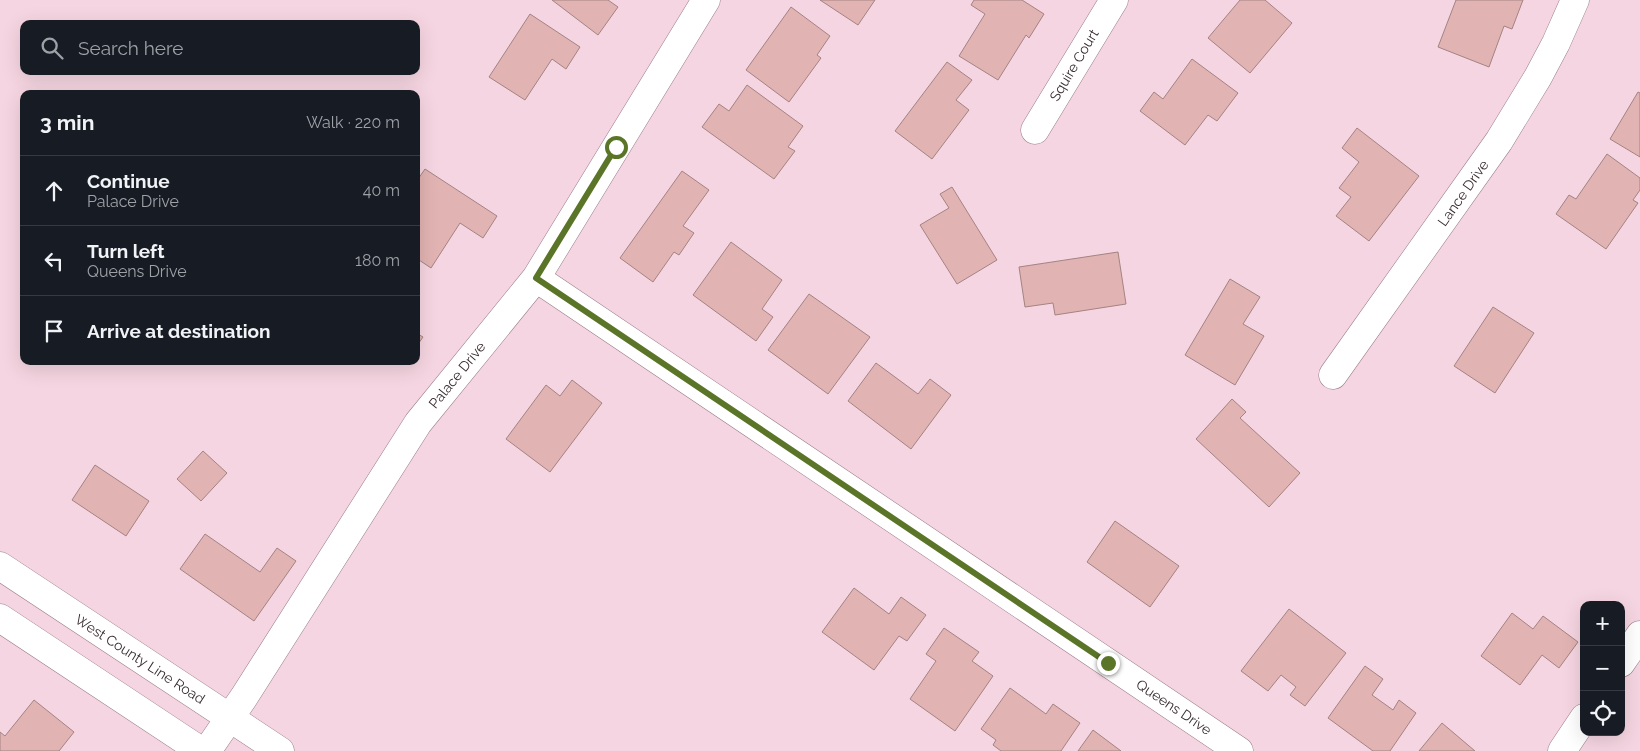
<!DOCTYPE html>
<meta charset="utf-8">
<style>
body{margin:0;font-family:Raleway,sans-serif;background:#242831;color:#f1f3f6}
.controls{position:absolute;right:15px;bottom:15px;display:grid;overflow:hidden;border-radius:10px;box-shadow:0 5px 20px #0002}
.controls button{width:45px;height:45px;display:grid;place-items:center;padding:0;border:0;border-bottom:1px solid #363941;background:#171b24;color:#f1f3f6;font:25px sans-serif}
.stop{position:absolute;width:15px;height:15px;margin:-11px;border:4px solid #5b7528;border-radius:50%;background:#fff}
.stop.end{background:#5b7528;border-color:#fff;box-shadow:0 1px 5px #0008}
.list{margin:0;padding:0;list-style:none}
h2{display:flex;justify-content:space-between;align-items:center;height:65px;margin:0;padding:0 20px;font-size:21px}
h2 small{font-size:16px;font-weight:400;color:#9ea1a6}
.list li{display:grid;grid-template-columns:32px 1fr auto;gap:15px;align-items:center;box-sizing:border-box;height:70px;padding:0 20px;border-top:1px solid #363941}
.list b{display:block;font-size:19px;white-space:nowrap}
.list p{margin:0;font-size:16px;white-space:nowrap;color:#9ea1a6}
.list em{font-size:16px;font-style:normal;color:#9ea1a6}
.icon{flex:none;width:28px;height:28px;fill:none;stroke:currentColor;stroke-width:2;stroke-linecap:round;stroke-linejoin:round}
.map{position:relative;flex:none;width:1640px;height:751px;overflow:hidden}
.search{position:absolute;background:#171b24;box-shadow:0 5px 20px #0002;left:20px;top:20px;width:400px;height:55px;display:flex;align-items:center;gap:12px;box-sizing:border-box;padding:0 18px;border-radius:10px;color:#9ea1a6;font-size:19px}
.panel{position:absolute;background:#171b24;box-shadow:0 5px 20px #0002;left:20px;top:90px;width:400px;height:275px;border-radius:10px}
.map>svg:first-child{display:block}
.building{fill:#e2b3b3;stroke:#a38383}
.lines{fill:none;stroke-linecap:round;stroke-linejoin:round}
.minor-casing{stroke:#9a7e89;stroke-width:29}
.secondary-casing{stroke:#9a7e89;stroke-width:29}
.minor{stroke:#fff;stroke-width:28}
.secondary{stroke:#fff;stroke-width:28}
.route{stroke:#5b7528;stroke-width:6}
.labels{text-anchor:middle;stroke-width:4.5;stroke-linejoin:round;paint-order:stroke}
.street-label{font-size:14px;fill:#372b2f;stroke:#fff}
</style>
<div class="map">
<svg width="1640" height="751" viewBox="0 0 1640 751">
<rect width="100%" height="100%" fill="#f5d5e1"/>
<path class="building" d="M552,0h56l10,7 -20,28z
M820,0h55l-17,25z
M974,0h48l22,14 -15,24 -3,-3 -28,45 -39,-24 26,-42 -14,-9z
M1240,0h25l27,23 -42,50 -42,-35z
M1456,0h67l-11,29 -8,-3 -15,41 -51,-20z
M791,7l39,29 -13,19 4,3 -32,44 -43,-32z
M530,14l50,33 -14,22 -14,-10 -27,41 -36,-23z
M1192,59l46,34 -21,28 -9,-6 -23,30 -45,-34 14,-19 9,7z
M947,62l25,18 -16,20 13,10 -37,49 -37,-28z
M747,85l56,41 -15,21 7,4 -21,28 -72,-52 17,-23 10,7z
M1638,92l2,1v64l-30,-18z
M1357,128l62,48 -50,65 -33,-25 15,-19 -12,-9 20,-26 -17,-14z
M1607,154l33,24v12l-7,10 5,3 -32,46 -50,-35 13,-19 7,4z
M425,169l72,47 -14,22 -23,-15 -29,45 -15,-10v-76z
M682,171l27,19 -26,36 11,7 -15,22 -5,-3 -21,30 -33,-24z
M952,187l45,73 -40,24 -37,-59 29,-17 -9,-14z
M731,242l51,38 -20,29 11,8 -17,24 -63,-46z
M1118,252l8,52 -71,11 -2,-12 -28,4 -6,-40z
M1230,279l30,18 -17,27 21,12 -29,49 -50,-30z
M809,294l61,43 -42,57 -60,-44z
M1493,307l41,26 -39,60 -41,-27z
M416,333l7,4 -7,10z
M876,363l42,31 12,-15 21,16 -40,54 -63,-48z
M572,380l30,23 -52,69 -44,-33 40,-54 14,11z
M1232,399l14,13 -6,6 60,55 -31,34 -73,-68z
M203,451l24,22 -26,28 -24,-22z
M95,465l54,36 -23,35 -54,-36z
M1115,521l64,45 -29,41 -63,-45z
M205,534l55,38 17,-24 19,13 -42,60 -74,-52z
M854,588l35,26 12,-17 25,18 -19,26 -8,-5 -25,34 -52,-38z
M1289,609l57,44 -41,53 -15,-11 6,-8 -15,-12 -13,16 -27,-20z
M1512,613l21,16 10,-13 35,26 -19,26 -17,-13 -22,30 -39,-29z
M944,628l35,24 -7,9 21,15 -38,55 -45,-32 26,-38 -10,-7z
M1365,666l18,13 -11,16 21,15 6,-10 17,13 -26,38h-17l-45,-33z
M1010,688l36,26 7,-10 27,19 -19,28h-60l-8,-6 3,-5 -15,-11z
M34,700l40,32 -15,19h-59v-19l5,4z
M1442,723l33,28h-56z
M1093,730l28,21h-43z"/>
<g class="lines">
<g class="minor-casing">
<path id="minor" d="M1035,130l79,-130
M536,278l703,473
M1333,375l166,-234 39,-64 18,-34 19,-43
M1621,663l19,-28
M207,751l37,-54 174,-274 118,-145 170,-278
M1562,751l22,-33"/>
</g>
<g class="secondary-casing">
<path id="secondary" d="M0,566l280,185
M0,618l201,133"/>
</g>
<use href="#minor" class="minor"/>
<use href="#secondary" class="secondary"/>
</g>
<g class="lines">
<path class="route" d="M616,147l-80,131 572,385"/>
</g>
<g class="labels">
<g class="street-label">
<text transform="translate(1074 65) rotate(-59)" y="5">Squire Court</text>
<text transform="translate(1463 193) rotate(-55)" y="5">Lance Drive</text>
<text transform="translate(457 375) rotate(-51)" y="5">Palace Drive</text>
<text transform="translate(140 659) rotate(33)" y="5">West County Line Road</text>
<text transform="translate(1174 707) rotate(34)" y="5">Queens Drive</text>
</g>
</g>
</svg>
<div class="controls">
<button>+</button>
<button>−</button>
<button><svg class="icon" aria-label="locate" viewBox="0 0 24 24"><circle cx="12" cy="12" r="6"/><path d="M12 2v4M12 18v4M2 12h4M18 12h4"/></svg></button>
</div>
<div class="stop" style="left:616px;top:147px"></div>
<div class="stop end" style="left:1108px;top:663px"></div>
<div class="search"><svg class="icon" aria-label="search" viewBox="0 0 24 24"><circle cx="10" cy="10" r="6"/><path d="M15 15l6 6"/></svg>Search here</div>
<section class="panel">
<h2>3 min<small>Walk · 220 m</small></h2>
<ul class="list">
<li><svg class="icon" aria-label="ahead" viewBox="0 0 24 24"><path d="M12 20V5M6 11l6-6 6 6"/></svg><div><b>Continue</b><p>Palace Drive</p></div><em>40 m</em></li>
<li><svg class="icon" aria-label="left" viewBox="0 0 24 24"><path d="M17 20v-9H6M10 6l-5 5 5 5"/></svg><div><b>Turn left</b><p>Queens Drive</p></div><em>180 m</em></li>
<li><svg class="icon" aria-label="arrive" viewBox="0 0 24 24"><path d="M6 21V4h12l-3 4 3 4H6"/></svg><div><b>Arrive at destination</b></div></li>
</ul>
</section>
</div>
